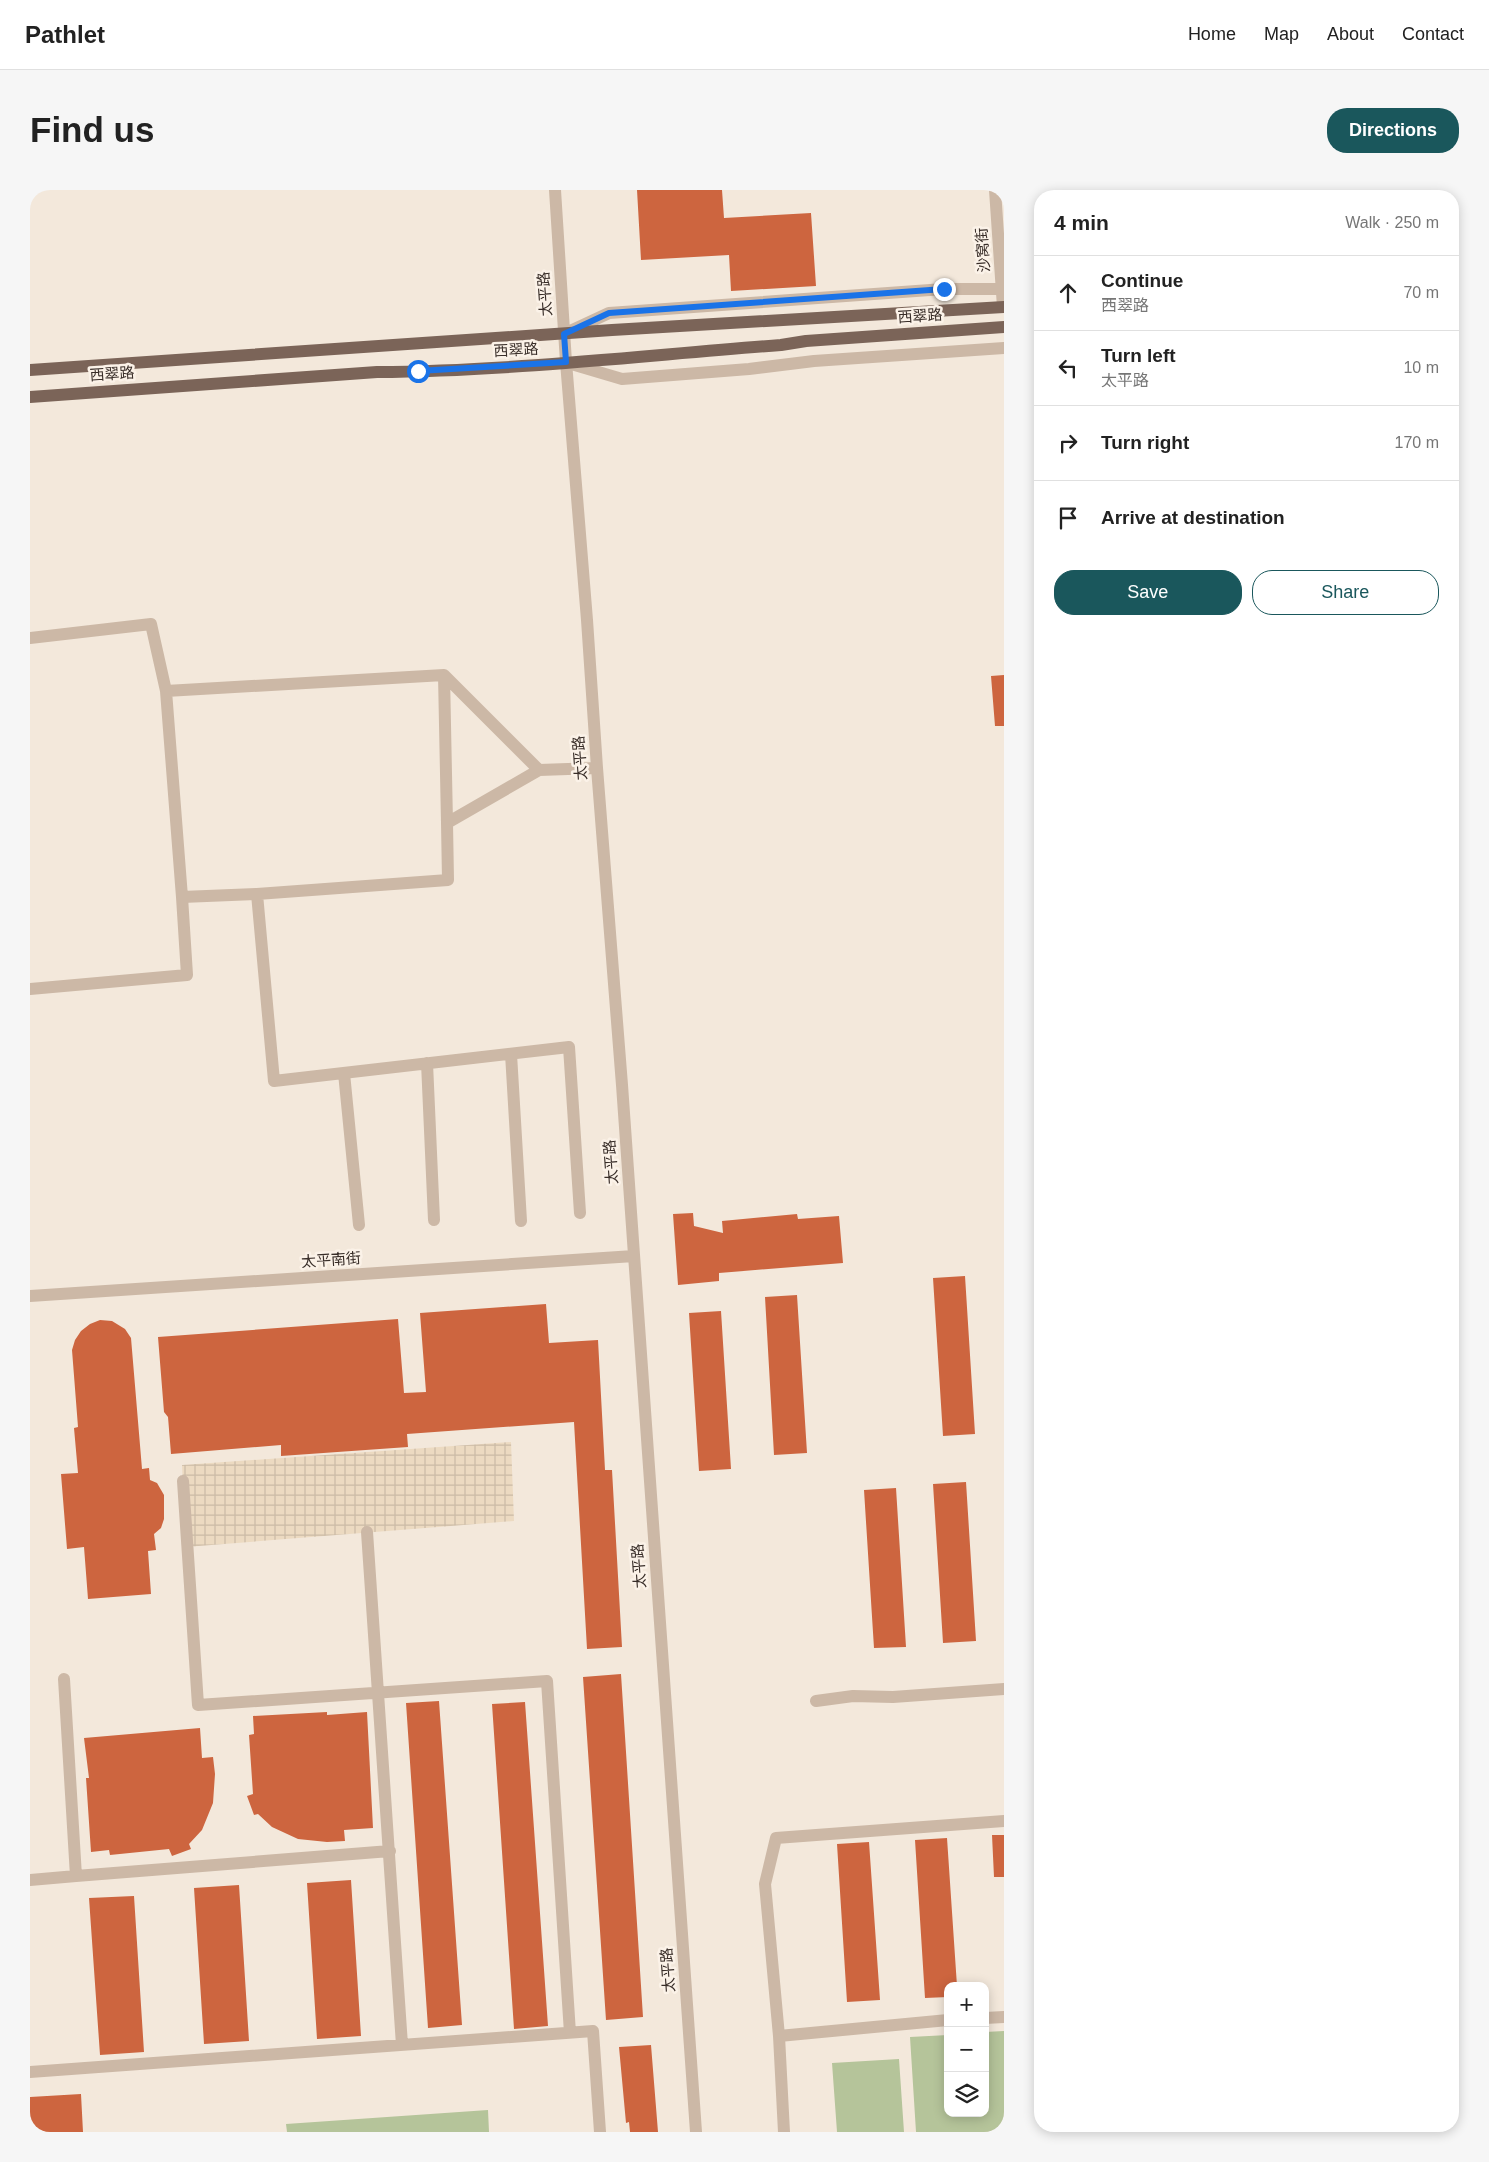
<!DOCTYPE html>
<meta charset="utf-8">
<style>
body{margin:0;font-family:Helvetica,"Noto Sans SC",sans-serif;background:#f6f6f6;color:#222}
.controls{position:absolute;right:15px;bottom:15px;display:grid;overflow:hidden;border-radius:10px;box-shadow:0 2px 12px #0003}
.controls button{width:45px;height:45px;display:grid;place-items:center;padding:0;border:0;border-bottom:1px solid #e0e0e0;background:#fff;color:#222;font:25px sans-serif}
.stop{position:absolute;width:15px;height:15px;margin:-11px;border:4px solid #1a73e8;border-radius:50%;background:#fff}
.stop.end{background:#1a73e8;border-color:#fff;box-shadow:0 1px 5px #0008}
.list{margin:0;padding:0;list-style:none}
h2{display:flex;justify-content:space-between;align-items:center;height:65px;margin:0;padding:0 20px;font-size:21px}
h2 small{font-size:16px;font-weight:400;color:#767676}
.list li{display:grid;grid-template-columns:32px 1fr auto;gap:15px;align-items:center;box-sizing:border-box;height:75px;padding:0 20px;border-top:1px solid #e0e0e0}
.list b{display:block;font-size:19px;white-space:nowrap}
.list p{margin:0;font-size:16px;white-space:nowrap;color:#767676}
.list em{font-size:16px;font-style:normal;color:#767676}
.actions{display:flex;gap:10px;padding:15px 20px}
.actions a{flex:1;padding:11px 0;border:1px solid #1a575c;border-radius:20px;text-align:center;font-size:18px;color:#1a575c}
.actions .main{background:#1a575c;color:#fff}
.icon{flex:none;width:28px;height:28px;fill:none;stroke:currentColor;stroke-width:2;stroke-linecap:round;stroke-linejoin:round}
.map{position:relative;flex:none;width:974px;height:1942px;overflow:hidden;border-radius:20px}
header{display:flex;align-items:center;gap:30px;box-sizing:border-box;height:70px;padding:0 25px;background:#fff;border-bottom:1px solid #e0e0e0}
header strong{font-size:24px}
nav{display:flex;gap:28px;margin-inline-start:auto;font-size:18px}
.intro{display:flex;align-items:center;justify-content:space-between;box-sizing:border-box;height:120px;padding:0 30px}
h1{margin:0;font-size:35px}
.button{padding:12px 22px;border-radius:20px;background:#1a575c;color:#fff;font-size:18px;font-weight:700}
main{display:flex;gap:30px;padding:0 30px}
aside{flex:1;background:#fff;border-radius:20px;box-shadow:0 2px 12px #0003}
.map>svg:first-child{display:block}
.garden{fill:#b5c49a}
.plaza{fill:url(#plaza-grid)}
.building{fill:#cd653f}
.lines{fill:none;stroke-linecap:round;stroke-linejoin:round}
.minor{stroke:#ccb8a6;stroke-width:12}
.major{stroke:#7b6458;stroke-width:12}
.route{stroke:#1a73e8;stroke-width:6}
.labels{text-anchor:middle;stroke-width:5;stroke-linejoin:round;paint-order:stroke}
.street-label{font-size:15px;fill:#382d28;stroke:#fbf2e8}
</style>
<header>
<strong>Pathlet</strong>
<nav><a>Home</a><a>Map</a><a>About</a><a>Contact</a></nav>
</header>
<div class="intro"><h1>Find us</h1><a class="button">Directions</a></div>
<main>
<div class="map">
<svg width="974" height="1942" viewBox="0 0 974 1942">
<defs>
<pattern id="plaza-grid" width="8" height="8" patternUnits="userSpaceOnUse" patternTransform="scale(1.25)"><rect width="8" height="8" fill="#ecdac1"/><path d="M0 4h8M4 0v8" fill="none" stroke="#cbbba6"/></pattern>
</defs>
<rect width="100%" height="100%" fill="#f3e8db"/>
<path class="garden" d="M974,1841v101h-88l-6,-95 38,-2v78h37v-81z
M869,1869l5,73h-67l-5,-69z
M458,1920l1,22h-202l-1,-8z"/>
<path class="plaza" d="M481,1252l3,79 -328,26 -4,-82z"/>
<path class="building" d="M607,0h85l2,28 87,-5 5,73 -85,5 -2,-36 -88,5z
M974,485v51h-9l-4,-50z
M663,1023l1,13 29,7 -1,-12 75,-7 1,5 41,-3 4,47 -124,10v8l-41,4 -5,-71z
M935,1086l10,158 -32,2 -10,-158z
M767,1105l10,158 -33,2 -9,-158z
M516,1114l3,39 49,-3 7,130h7l10,177 -35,2 -13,-227 -167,12 1,13 -127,9v-11l-110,9 -3,-37 -4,-5 -6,-75 240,-18 6,74 22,-1 -6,-79z
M691,1121l10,158 -32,2 -10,-158z
M70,1130l12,1 13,8 6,9 11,131 7,-1 1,12 7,3 7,12v24l-3,9 -7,6 2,16 -8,1 3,43 -63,5 -4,-52 -17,2 -6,-75 17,-1 -4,-45 4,-1 -6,-77 3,-10 6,-9 9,-7z
M936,1292l10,159 -33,2 -10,-159z
M866,1298l10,159 -32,1 -10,-158z
M591,1484l22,343 -37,3 -23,-343z
M409,1511l23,324 -34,3 -22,-325z
M495,1512l23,324 -34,3 -22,-325z
M297,1522v3l40,-3 6,116 -29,2 1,11 -18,1 -29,-3 -26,-12 -14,-13 -4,1 -7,-19 6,-2 -4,-59 5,-1 -1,-18z
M170,1538l2,30 11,-1 2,17 -2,29 -11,27 -13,14 2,5 -19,7 -3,-7 -59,6 -1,-5 -18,2 -5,-74h3l-5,-40z
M962,1645h12v42h-10z
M917,1648l10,148h-9v11l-23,1 -10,-158z
M839,1652l11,158 -33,2 -10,-158z
M321,1690l10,156 -44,3 -10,-156z
M209,1695l10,156 -45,3 -10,-156z
M104,1706l10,156 -44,3 -11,-157z
M621,1855l7,87h-28l-1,-10 -3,1 -7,-76z
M51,1904l2,38h-53v-35z"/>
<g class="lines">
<path class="minor" d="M525,0l11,172 21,258 10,148 25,317 74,1047
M965,0l8,117
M536,143l43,-20 335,-24h60
M538,173l54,16 127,-10 65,-8 190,-13
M0,448l121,-14 15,67 278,-16 95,95
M414,485l3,148
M136,501l16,206
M0,799l157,-14 -5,-78 75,-3
M481,864l10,167
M397,873l7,157
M314,883l15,152
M550,1023l-11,-166 -295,34 -17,-187 191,-14 -1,-57 92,-53 58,-2
M0,1106l604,-40
M153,1291l15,224 349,-24 23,352
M337,1342l35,513
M34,1489l12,197 314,-25
M786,1511l37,-5 40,1 111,-8
M0,1690l46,-4
M955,1828l19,-1
M749,1846l169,-16
M0,1882l563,-41 7,101
M754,1942l-5,-96 -14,-152 11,-46 228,-17"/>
<path class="major" d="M0,180l582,-40 392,-23
M0,207l347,-25c135,-1 270,-17 404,-27l25,-4 198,-14"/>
</g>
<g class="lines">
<path class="route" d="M388,181l148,-9 -2,-28 45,-21 335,-24"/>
</g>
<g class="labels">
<g class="street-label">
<text transform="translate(953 60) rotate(-94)" y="5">沙窝街</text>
<text transform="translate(515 104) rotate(-94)" y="5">太平路</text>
<text transform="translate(890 126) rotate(-4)" y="5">西翠路</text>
<text transform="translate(486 160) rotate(-3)" y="5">西翠路</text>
<text transform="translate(82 184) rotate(-4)" y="5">西翠路</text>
<text transform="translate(550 568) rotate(-94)" y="5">太平路</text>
<text transform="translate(581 972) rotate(-94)" y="5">太平路</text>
<text transform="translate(301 1070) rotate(-4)" y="5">太平南街</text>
<text transform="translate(609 1376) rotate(-94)" y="5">太平路</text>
<text transform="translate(638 1780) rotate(-94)" y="5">太平路</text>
</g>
</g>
</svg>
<div class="controls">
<button>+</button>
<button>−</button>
<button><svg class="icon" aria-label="layers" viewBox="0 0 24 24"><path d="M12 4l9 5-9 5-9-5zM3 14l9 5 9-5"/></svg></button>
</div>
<div class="stop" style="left:388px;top:181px"></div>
<div class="stop end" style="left:914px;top:99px"></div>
</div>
<aside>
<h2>4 min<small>Walk · 250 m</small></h2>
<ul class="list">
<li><svg class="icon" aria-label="ahead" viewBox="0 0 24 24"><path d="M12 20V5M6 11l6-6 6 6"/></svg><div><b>Continue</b><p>西翠路</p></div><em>70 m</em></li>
<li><svg class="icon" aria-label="left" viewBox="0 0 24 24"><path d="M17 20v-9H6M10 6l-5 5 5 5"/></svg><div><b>Turn left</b><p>太平路</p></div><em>10 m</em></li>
<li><svg class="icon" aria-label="right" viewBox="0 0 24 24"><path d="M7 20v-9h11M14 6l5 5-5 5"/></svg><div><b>Turn right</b></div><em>170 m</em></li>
<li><svg class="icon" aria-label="arrive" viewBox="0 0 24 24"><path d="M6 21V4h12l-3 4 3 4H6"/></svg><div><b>Arrive at destination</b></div></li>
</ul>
<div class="actions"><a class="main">Save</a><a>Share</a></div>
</aside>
</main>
